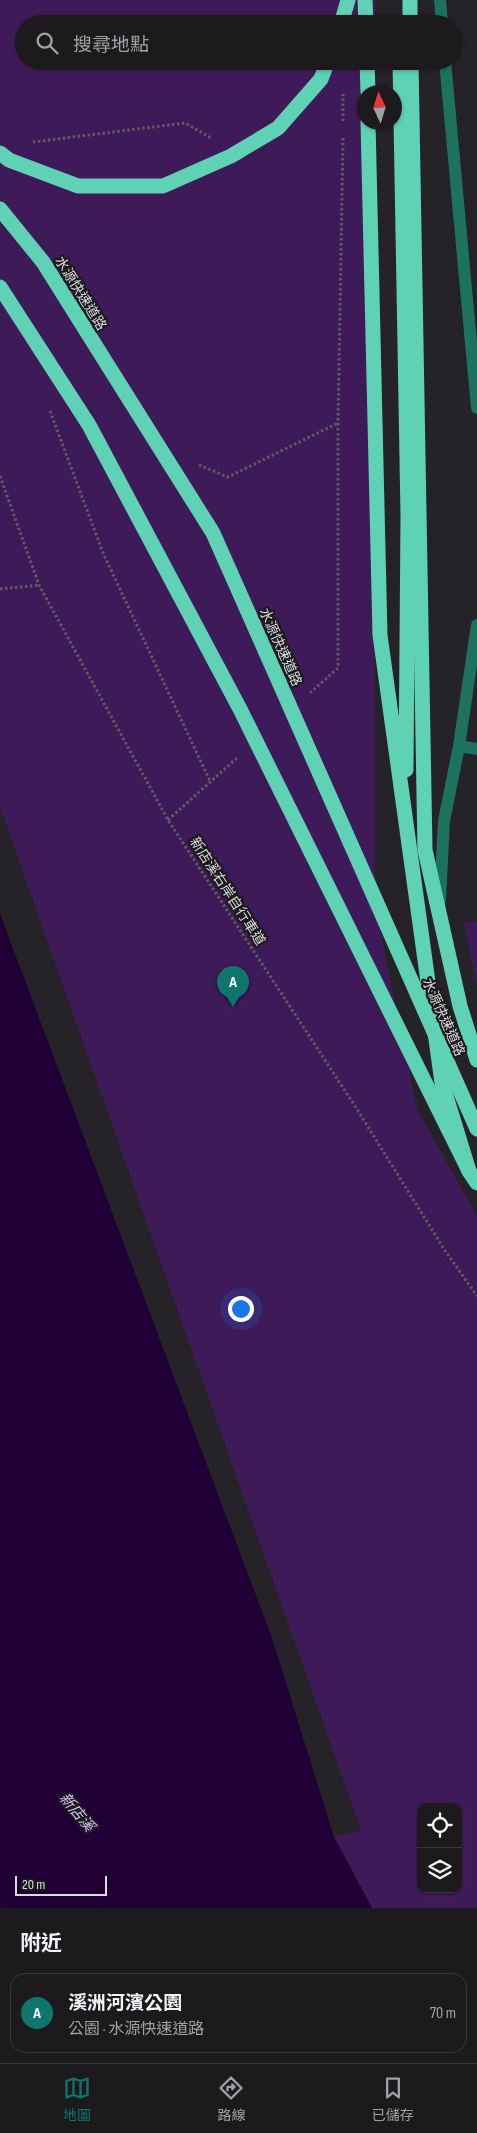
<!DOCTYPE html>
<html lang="zh-TW">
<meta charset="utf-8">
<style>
body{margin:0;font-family:"Sofia Sans Condensed","Noto Sans TC",sans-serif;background:#29272a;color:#f1f3f6}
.controls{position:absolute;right:15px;bottom:15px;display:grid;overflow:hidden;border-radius:10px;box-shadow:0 1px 4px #0004}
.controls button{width:45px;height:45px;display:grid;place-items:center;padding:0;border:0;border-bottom:1px solid #3a383b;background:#1c1a1d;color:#f1f3f6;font:25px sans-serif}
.compass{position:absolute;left:357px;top:85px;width:45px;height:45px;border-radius:50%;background:#1c1a1d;box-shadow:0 1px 4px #0004;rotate:356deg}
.scale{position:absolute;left:15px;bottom:12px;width:92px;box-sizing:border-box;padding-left:5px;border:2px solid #dcdbdd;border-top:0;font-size:14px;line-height:18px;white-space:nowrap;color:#dcdbdd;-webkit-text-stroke:4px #1b1a1d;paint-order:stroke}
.you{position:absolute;left:240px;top:1308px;width:18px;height:18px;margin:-12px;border:4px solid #fff;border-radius:50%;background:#1a73e8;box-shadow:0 0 0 8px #1a73e833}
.badge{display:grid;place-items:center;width:32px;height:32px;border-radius:50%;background:#0f766e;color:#fff;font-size:16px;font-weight:700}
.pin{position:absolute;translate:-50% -41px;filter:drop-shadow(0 1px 2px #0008)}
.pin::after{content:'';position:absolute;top:26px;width:18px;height:15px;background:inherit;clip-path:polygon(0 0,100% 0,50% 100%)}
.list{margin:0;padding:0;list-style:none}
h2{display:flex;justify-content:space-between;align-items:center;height:65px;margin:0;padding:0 20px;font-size:21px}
h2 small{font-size:16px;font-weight:400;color:#a0a1a4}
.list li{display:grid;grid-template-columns:32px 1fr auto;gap:15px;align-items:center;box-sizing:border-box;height:80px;margin:0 10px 10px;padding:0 10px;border:1px solid #3a383b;border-radius:15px}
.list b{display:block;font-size:19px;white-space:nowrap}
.list p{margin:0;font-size:16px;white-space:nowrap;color:#a0a1a4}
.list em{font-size:16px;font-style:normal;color:#a0a1a4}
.icon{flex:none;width:28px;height:28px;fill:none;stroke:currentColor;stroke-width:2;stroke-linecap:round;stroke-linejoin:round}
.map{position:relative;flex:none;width:477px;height:1908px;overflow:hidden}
.search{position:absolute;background:#1c1a1d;box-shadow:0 1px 4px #0004;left:15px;right:15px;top:15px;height:55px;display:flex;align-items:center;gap:12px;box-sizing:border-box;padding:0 18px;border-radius:28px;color:#a0a1a4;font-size:19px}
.sheet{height:155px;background:#1c1a1d}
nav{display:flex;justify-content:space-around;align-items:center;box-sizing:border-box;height:70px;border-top:1px solid #3a383b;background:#1c1a1d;font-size:14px;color:#a0a1a4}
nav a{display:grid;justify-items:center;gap:2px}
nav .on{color:#0f766e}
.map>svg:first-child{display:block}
.green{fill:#3f1a58;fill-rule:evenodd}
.water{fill:#200035}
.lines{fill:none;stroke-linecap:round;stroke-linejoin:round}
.path{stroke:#5d5c5f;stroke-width:3;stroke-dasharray:2.5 2.5;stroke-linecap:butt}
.lane{stroke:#1d725f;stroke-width:12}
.highway{stroke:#5fd1b4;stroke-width:15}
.highway-bridge{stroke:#5fd1b4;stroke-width:15}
.labels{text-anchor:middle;stroke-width:4.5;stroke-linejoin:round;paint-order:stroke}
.street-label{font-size:14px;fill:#dcdbdd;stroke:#1b1a1d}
.water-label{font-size:15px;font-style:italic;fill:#e0befe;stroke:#1b1a1d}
</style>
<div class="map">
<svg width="477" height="1908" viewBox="0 0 477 1908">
<rect width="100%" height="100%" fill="#252327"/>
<path class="green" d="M0,0h375v24h-351v37h351v31h-11v30l11,1v782l42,204 60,107v692h-105l-38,-71 27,-7 -361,-1023zM421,1807h37v82h-37z
M464,922h13v65z"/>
<path class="water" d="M0,914l272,724 62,199 38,71h-370l-2,-2z"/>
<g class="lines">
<path class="path" d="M343,121v-27
M33,142l152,-19 26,15
M50,411l53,142 107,228
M199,465l29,12 110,-54
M0,476l39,109 129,235 187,286 89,143 33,47
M0,589l39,-4
M310,693l28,-25v-245l5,-286
M168,820l70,-63"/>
<path class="lane" d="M440,0l2,24
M445,61l32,347
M459,746l18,3
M440,900l4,-79 15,-75 18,-121"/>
<path class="highway" d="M365,0l1,24
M410,0v24
M367,61l1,31
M400,61l8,455 -2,254
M368,122l12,513 62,448 27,88 8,12
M0,153l9,7 69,26h85l68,-30 47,-28 43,-49 7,-18"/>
<path class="highway-bridge" d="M341,24l7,-24
M411,61l14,789 35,156 17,54
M0,209l43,53 170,271 264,596
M0,287l89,138 151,284 229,462"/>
</g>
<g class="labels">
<g class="street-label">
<text transform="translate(81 293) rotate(58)" y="5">水源快速道路</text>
<text transform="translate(281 647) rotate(66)" y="5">水源快速道路</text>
<text transform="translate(228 891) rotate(57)" y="5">新店溪右岸自行車道</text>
<text transform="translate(444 1017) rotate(66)" y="5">水源快速道路</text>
</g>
<g class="water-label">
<text transform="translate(77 1812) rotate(50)" y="5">新店溪</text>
</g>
</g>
</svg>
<div class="controls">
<button><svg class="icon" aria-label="locate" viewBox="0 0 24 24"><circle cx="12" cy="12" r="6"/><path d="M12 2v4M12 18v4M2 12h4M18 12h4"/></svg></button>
<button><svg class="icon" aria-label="layers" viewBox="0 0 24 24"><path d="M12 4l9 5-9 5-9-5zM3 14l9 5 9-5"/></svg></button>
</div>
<svg class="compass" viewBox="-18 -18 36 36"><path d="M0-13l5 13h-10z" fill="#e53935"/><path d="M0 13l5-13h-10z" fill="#a0a1a4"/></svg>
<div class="scale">20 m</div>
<div class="you"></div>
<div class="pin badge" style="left:233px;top:1007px">A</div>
<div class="search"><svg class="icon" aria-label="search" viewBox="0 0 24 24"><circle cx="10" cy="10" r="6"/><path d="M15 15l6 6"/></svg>搜尋地點</div>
</div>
<section class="sheet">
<h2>附近<small></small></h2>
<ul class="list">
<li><span class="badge">A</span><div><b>溪洲河濱公園</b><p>公園 · 水源快速道路</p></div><em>70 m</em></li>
</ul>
</section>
<nav>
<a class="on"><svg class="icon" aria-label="map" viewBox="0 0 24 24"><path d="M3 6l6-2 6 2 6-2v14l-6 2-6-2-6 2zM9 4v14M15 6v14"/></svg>地圖</a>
<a><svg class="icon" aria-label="directions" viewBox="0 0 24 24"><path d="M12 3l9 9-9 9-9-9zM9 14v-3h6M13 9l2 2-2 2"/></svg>路線</a>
<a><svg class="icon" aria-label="saved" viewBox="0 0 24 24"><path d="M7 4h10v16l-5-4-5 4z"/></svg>已儲存</a>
</nav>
